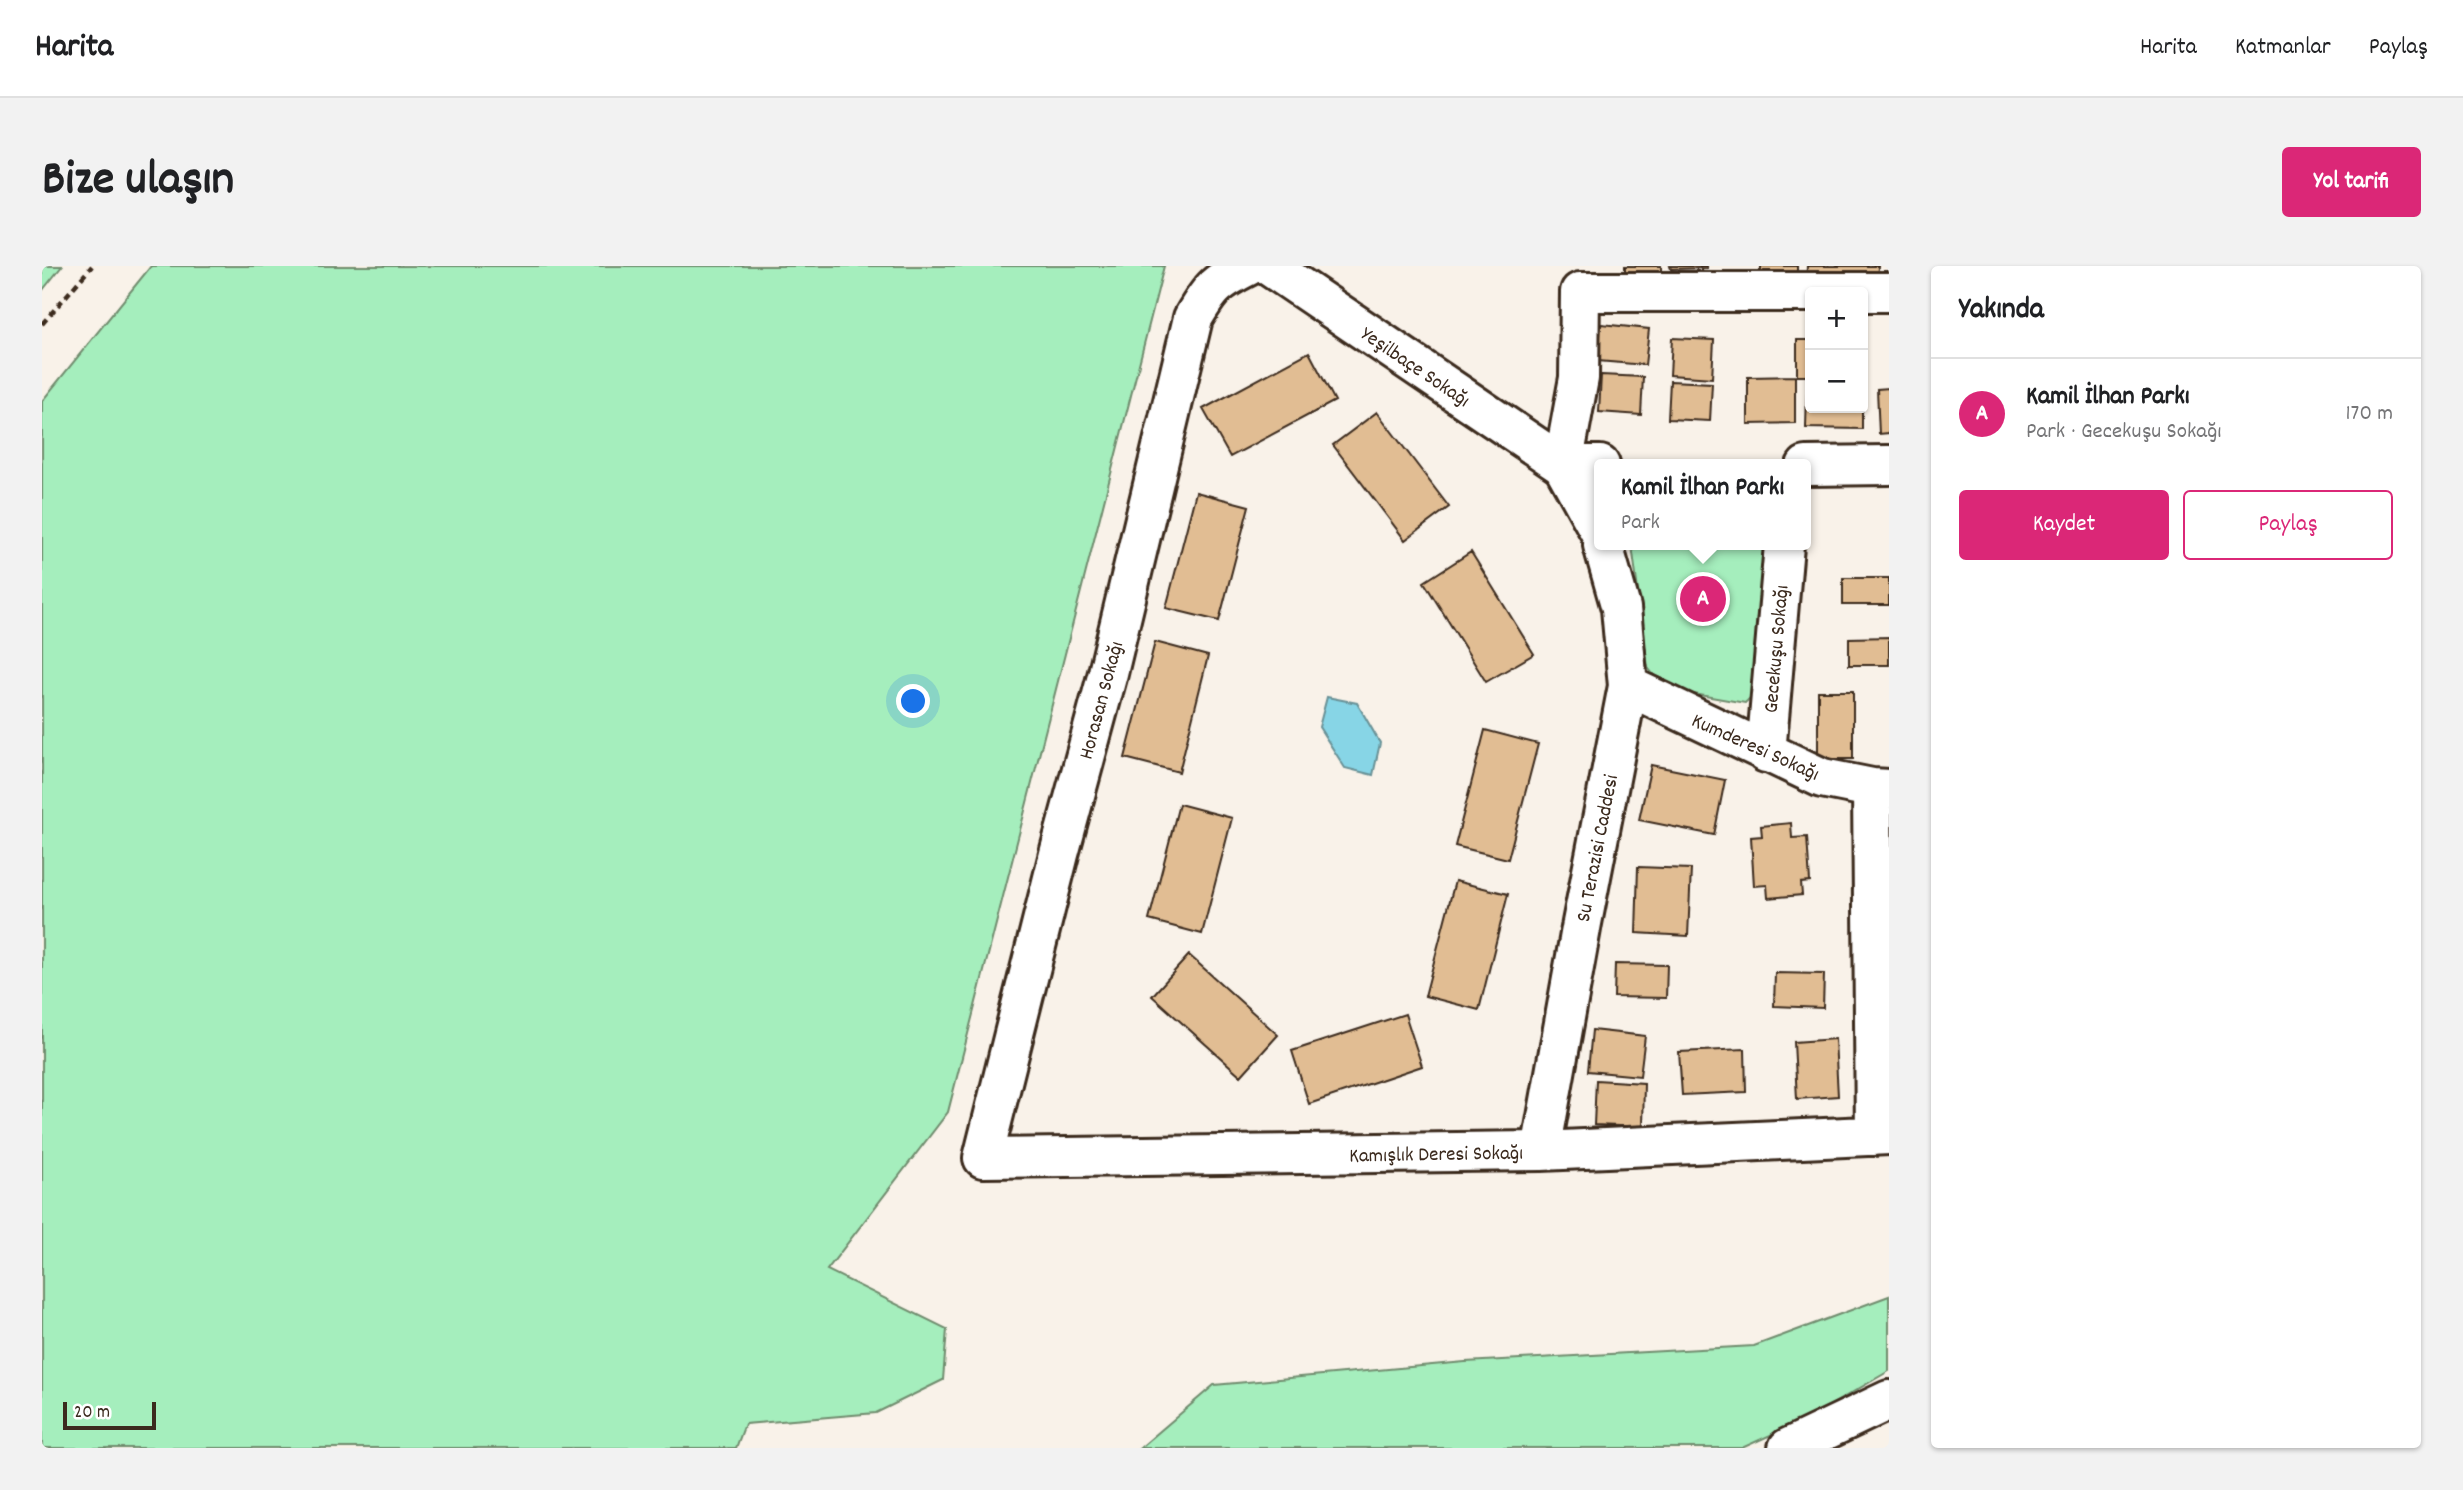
<!DOCTYPE html>
<html lang="tr">
<meta charset="utf-8">
<style>
body{margin:0;font-family:Dekko,sans-serif;background:#f2f2f2;color:#202124}
.controls{position:absolute;right:21px;top:21px;display:grid;overflow:hidden;border-radius:7px;box-shadow:0 2px 5px #0004}
.controls button{width:63px;height:63px;display:grid;place-items:center;padding:0;border:0;border-bottom:2px solid #e0e0e0;background:#fff;color:#202124;font:35px sans-serif}
.scale{position:absolute;left:21px;bottom:18px;width:93px;box-sizing:border-box;padding-left:7px;border:4px solid #3b2a1e;border-top:0;font-size:19px;line-height:24px;white-space:nowrap;color:#3b2a1e;-webkit-text-stroke:5px #fff;paint-order:stroke}
.you{position:absolute;left:872px;top:436px;width:24px;height:24px;margin:-18px;border:5px solid #fff;border-radius:50%;background:#1a73e8;box-shadow:0 0 0 10px #1a73e833}
.badge{display:grid;place-items:center;width:46px;height:46px;border-radius:50%;background:#db2777;color:#fff;font-size:23px;font-weight:700}
.pin{position:absolute;translate:-50% -50%;border:4px solid #fff;box-shadow:0 2px 7px #0006}
.popup{position:absolute;left:1552px;top:193px;width:217px;height:91px;box-sizing:border-box;display:grid;place-content:center;border-radius:7px;background:#fff;filter:drop-shadow(0 2px 5px #0005);font-size:23px;white-space:nowrap;color:#757577}
.popup b{font-size:26px;color:#202124}
.popup::after{content:'';position:absolute;left:50%;top:100%;margin-left:-14px;border:14px solid transparent;border-top-color:#fff}
.list{margin:0;padding:0;list-style:none}
h2{display:flex;justify-content:space-between;align-items:center;height:91px;margin:0;padding:0 28px;font-size:30px}
h2 small{font-size:23px;font-weight:400;color:#757577}
.list li{display:grid;grid-template-columns:46px 1fr auto;gap:21px;align-items:center;box-sizing:border-box;height:112px;padding:0 28px;border-top:2px solid #e0e0e0}
.list b{display:block;font-size:26px;white-space:nowrap}
.list p{margin:0;font-size:23px;white-space:nowrap;color:#757577}
.list em{font-size:23px;font-style:normal;color:#757577}
.actions{display:flex;gap:14px;padding:21px 28px}
.actions a{flex:1;padding:16px 0;border:2px solid #db2777;border-radius:7px;text-align:center;font-size:24px;color:#db2777}
.actions .main{background:#db2777;color:#fff}
.map{position:relative;flex:none;width:1847px;height:1182px;overflow:hidden;border-radius:7px}
header{display:flex;align-items:center;gap:42px;box-sizing:border-box;height:98px;padding:0 35px;background:#fff;border-bottom:2px solid #e0e0e0}
header strong{font-size:33px}
nav{display:flex;gap:38px;margin-inline-start:auto;font-size:24px}
.intro{display:flex;align-items:center;justify-content:space-between;box-sizing:border-box;height:168px;padding:0 42px}
h1{margin:0;font-size:49px}
.button{padding:18px 32px;border-radius:7px;background:#db2777;color:#fff;font-size:24px;font-weight:700}
main{display:flex;gap:42px;padding:0 42px}
aside{flex:1;background:#fff;border-radius:7px;box-shadow:0 2px 5px #0004}
.map>svg:first-child{display:block}
.green{fill:#a5eebd;stroke:#708c6e;stroke-width:2}
.water{fill:#87d5e6;stroke:#699196;stroke-width:2}
.building{fill:#e1bd93;stroke:#3b2a1e;stroke-width:2}
.lines{fill:none;stroke-linecap:round;stroke-linejoin:round}
.minor-casing{stroke:#3b2a1e;stroke-width:44}
.path{stroke:#3b2a1e;stroke-width:4.5;stroke-dasharray:7 5;stroke-linecap:butt}
.minor{stroke:#fff;stroke-width:38}
.labels{text-anchor:middle;stroke-width:6;stroke-linejoin:round;paint-order:stroke}
.street-label{font-size:21px;fill:#3b2a1e;stroke:#fff}
</style>
<header>
<strong>Harita</strong>
<nav><a>Harita</a><a>Katmanlar</a><a>Paylaş</a></nav>
</header>
<div class="intro"><h1>Bize ulaşın</h1><a class="button">Yol tarifi</a></div>
<main>
<div class="map">
<svg width="1847" height="1182" viewBox="0 0 1847 1182">
<rect width="100%" height="100%" fill="#f9f2e9"/>
<filter id="ink" filterUnits="userSpaceOnUse"><feTurbulence type="fractalNoise" baseFrequency=".0143" numOctaves="2"/><feDisplacementMap in="SourceGraphic" scale="14" xChannelSelector="R" yChannelSelector="G"/><feConvolveMatrix kernelMatrix="1 2 1 2 8 2 1 2 1" color-interpolation-filters="sRGB"/></filter>
<g filter="url(#ink)">
<path class="green" d="M0,0h20l-20,25z
M109,0h1013l-216,846 -121,158 120,59 -4,51 -67,33 -131,11 -9,24h-694v-1047z
M1590,279h141l-16,146 -12,12 -80,-14 -17,-21z
M1847,1030v75l-79,46 -68,31h-602l74,-63 251,-23 289,-16z"/>
<path class="water" d="M1285,431l30,6 23,40 -7,32 -28,-7 -26,-41z"/>
<path class="building" d="M1583,0h36v5l-36,1z
M1628,0h37v2l-36,1z
M1719,0h36v7l-36,2z
M1765,0h71l-1,18 -71,-2z
M1559,58l48,5 -4,36 -47,-4z
M1630,72l42,2 -2,38 -42,-3z
M1755,74h13v36h-13z
M1267,86l26,49 -105,56 -27,-48z
M1559,109l42,2 -2,38 -42,-3z
M1753,110v47l-47,1v-47z
M1628,115l42,2 -2,38 -42,-2z
M1847,122v45l-10,1 -2,-45z
M1765,126h3v16h52v21l-56,-1z
M1335,146l72,95 -44,33 -72,-95z
M1154,226l53,14 -30,115 -53,-13z
M1429,286l63,102 -48,28 -62,-100z
M1801,312h46v27h-46z
M1847,371v28h-40v-27z
M1113,376l53,14 -29,116 -54,-14z
M1776,425h35v68h-35z
M1443,464l53,14 -30,115 -53,-13z
M1609,499l74,15 -11,55 -75,-15z
M1137,538l53,14 -30,116 -53,-14z
M1749,557l1,15 15,-1 3,45 -9,1 1,12 -34,3 -1,-13 -13,1 -3,-49 11,-1 -1,-10z
M1596,601l53,2 -3,67 -52,-3z
M1413,615l53,13 -29,116 -54,-14z
M1147,689l89,80 -37,41 -89,-80z
M1573,698l52,1 -1,33 -52,-1z
M1733,707l49,1 -1,34 -49,-2z
M1363,748l17,52 -113,38 -17,-53z
M1550,764l53,6 -5,40 -52,-5z
M1793,773l3,57 -41,3 -3,-57z
M1703,783l1,43 -64,3 -3,-43z
M1554,814l48,3 -1,44 -49,-2z"/>
<g class="lines">
<g class="minor-casing">
<path id="minor" d="M1206,0c-32,16 -37,21 -55,52l-85,355 -49,181 -76,304 558,-7 348,-16
M1227,0l294,199h37
M1764,200l83,-1
M1558,266l-37,-67 16,-87 1,-86h309
M1586,420l194,92 50,10 17,1
M1724,487l18,-208
M1830,522l3,348
M1499,885l41,-228 46,-237 -7,-78 -18,-63
M1746,1182l101,-48"/>
</g>
<path class="path" d="M0,58l50,-58"/>
<use href="#minor" class="minor"/>
</g>
</g>
<g class="labels">
<g class="street-label">
<text transform="translate(1374 100) rotate(34)" y="7">Yeşilbaçe Sokağı</text>
<text transform="translate(1733 383) rotate(-85)" y="7">Gecekuşu Sokağı</text>
<text transform="translate(1058 434) rotate(-75)" y="7">Horasan Sokağı</text>
<text transform="translate(1714 480) rotate(24)" y="7">Kumderesi Sokağı</text>
<text transform="translate(1554 582) rotate(-79)" y="7">Su Terazisi Caddesi</text>
<text transform="translate(1394 887) rotate(-1)" y="7">Kamışlık Deresi Sokağı</text>
</g>
</g>
</svg>
<div class="controls">
<button>+</button>
<button>−</button>
</div>
<div class="scale">20 m</div>
<div class="you"></div>
<div class="pin badge" style="left:1661px;top:333px">A</div>
<div class="popup"><b>Kamil İlhan Parkı</b>Park</div>
</div>
<aside>
<h2>Yakında<small></small></h2>
<ul class="list">
<li><span class="badge">A</span><div><b>Kamil İlhan Parkı</b><p>Park · Gecekuşu Sokağı</p></div><em>170 m</em></li>
</ul>
<div class="actions"><a class="main">Kaydet</a><a>Paylaş</a></div>
</aside>
</main>
